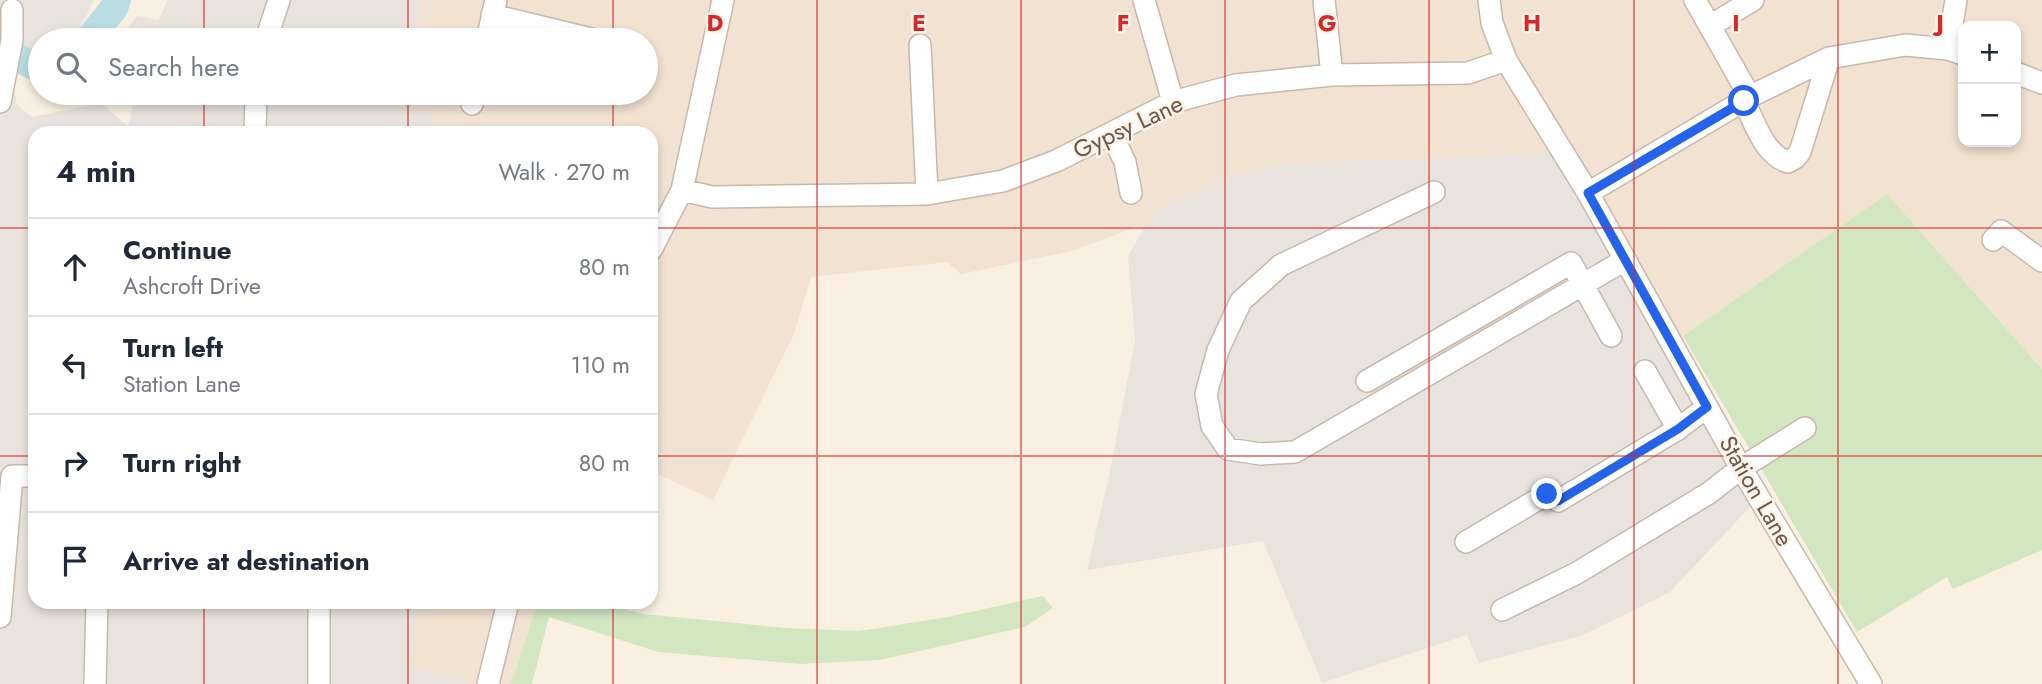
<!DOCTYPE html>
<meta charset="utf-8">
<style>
body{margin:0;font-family:Jost,sans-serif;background:#f6f6f7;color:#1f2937}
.controls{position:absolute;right:21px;top:21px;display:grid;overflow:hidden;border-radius:14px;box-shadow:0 4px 10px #0003}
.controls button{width:63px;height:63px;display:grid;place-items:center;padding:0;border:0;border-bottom:2px solid #e0e1e3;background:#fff;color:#1f2937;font:35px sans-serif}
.stop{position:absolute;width:21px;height:21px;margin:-16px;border:5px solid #2563eb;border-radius:50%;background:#fff}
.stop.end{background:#2563eb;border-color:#fff;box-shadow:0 2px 7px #0008}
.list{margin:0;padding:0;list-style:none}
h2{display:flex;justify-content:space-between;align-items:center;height:91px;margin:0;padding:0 28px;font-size:30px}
h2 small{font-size:23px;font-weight:400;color:#747a83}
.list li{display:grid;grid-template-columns:46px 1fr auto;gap:21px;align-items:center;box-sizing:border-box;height:98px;padding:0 28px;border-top:2px solid #e0e1e3}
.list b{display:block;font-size:26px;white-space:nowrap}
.list p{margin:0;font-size:23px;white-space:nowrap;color:#747a83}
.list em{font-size:23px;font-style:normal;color:#747a83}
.icon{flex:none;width:38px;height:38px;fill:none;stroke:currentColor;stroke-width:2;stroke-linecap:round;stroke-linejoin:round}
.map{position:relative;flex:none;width:2042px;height:684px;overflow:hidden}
.search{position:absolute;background:#fff;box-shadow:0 4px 10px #0003;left:28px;top:28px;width:630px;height:77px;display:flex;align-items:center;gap:18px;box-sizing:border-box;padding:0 24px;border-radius:38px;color:#747a83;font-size:26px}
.panel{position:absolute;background:#fff;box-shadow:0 4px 10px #0003;left:28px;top:126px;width:630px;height:483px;border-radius:21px}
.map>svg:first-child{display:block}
.residential{fill:#f1e2d1;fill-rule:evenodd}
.industrial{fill:#e9e3dd}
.green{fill:#d2e6c2}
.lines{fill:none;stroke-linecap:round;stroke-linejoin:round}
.river{stroke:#b9dde2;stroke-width:28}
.minor-casing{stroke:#c9b8aa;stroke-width:24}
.minor{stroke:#fff;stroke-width:21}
.route{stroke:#2563eb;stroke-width:9}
.grid{fill:none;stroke:#d62828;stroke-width:2;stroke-opacity:0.55}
.labels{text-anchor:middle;stroke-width:5;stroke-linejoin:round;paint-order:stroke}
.street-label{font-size:24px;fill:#6f574b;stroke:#fdf4e8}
.grid-label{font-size:23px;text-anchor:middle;font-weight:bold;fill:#d62828;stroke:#fdf4e8;stroke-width:5;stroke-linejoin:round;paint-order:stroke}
</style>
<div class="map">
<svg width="2042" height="684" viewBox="0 0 2042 684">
<rect width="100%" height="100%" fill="#faf0e2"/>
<path class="residential" d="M422,0h1620v369l-155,-175 -204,142 -17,9 -505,-138 -17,21 -5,-2 -67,25 -111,23 -14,-12 -136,15 -16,54 -82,169 -62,-29v-338h-221l-43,-29 2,-11h257v-53h-235l3,-2zM1963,26h53v116h-53z
M420,602h118l-27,82h-42l-61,-18z"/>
<path class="industrial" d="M0,0h94l-17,32 -10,8h-27v13l-19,-7 -8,36 4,23 15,12 70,-14 27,25 5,-35h255l-1,11 44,9 -2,20h-395v469h385l-12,64 61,18h-469z
M168,0h254l-8,38 -3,2h-292l18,-24 21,4z
M1557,153l197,350 -84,89 -89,44 -102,27 -12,-28 -145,48 -59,-142 -176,29 22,-94 26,-135 -7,-85 16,-28 17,-21 73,-31 47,-12z"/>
<path class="green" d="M1887,194l155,175v181l-89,39 -6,-12 -90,55 -174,-296z
M1043,596l10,12 -28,19 -145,33 -80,4 -142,-12 -109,-35 -17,67h-21l27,-82h61l44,12 143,14 73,3 89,-14z"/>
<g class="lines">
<path class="river" d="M88,40l26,-32 3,-8
M0,52c16,0 25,13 40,16"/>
<g class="minor-casing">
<path id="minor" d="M1144,0l29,102
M1324,0l8,75
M1489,0l3,23 14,37 82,133 153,275 130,216
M1695,0l55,97
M492,15l103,25
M1710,26l43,-26
M266,40l13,-40
M487,40l9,-40
M920,45l7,149
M1948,49l8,-49
M2016,73l26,10
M1744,101c10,20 20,54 44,61l7,-4 5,-6 29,-94
M0,102l12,-62v-30
M472,104l3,-11
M255,133l1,-40
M1111,133l14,29 6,31
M682,190l30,7 215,-3 76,-13 53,-20 117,-59 63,-17 96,-10 136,-2 38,-13
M1434,192l-153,73 -40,36 -23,49 -12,44 6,32 16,23 33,5 34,-2 330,-192
M1588,193l167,-99 74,-36 76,-13 43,4 15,5
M1993,240l8,-9 41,30
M651,250l31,-60 41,-190
M1645,371l33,58
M1367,381l204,-118 40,73
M1466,542l81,-48 11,7 120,-72 29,-22
M1502,610l75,-37 132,-80 32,-25 64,-40
M0,617l12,-141h23
M95,684l2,-82
M319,684v-82
M488,684l20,-82"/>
</g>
<use href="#minor" class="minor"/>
</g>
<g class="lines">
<path class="route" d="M1547,494l11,7 120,-72 29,-22 -119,-214 156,-92"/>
</g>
<path class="grid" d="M204,0v40M408,0v40M613,0v40M817,0v684M1021,0v684M1225,0v684M1429,0v684M1634,0v684M1838,0v684M204,93v40M408,93v40M613,93v40M0,228h35M651,228h1391M0,456h35M651,456h1391M204,602v82M408,602v82M613,602v82"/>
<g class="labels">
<g class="street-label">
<text transform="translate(1128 127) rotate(-25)" y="8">Gypsy Lane</text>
<text transform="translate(1756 491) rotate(60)" y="8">Station Lane</text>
</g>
</g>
<g class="grid-label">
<text x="715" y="31">D</text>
<text x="919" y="31">E</text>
<text x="1123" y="31">F</text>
<text x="1327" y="31">G</text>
<text x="1532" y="31">H</text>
<text x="1736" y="31">I</text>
<text x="1940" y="31">J</text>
</g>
</svg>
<div class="controls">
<button>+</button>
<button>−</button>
</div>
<div class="stop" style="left:1744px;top:101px"></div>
<div class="stop end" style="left:1547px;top:494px"></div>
<div class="search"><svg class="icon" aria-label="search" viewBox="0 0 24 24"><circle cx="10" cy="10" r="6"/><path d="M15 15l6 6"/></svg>Search here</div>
<section class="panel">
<h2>4 min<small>Walk · 270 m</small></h2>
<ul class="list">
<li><svg class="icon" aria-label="ahead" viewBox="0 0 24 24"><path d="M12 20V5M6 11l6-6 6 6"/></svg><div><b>Continue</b><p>Ashcroft Drive</p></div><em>80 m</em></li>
<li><svg class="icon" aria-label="left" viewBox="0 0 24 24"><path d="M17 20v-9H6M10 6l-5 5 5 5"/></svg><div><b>Turn left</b><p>Station Lane</p></div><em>110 m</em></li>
<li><svg class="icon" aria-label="right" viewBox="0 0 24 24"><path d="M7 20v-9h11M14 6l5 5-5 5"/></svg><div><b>Turn right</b></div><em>80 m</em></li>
<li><svg class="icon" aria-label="arrive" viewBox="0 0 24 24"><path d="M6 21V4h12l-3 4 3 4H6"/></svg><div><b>Arrive at destination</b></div></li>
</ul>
</section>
</div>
